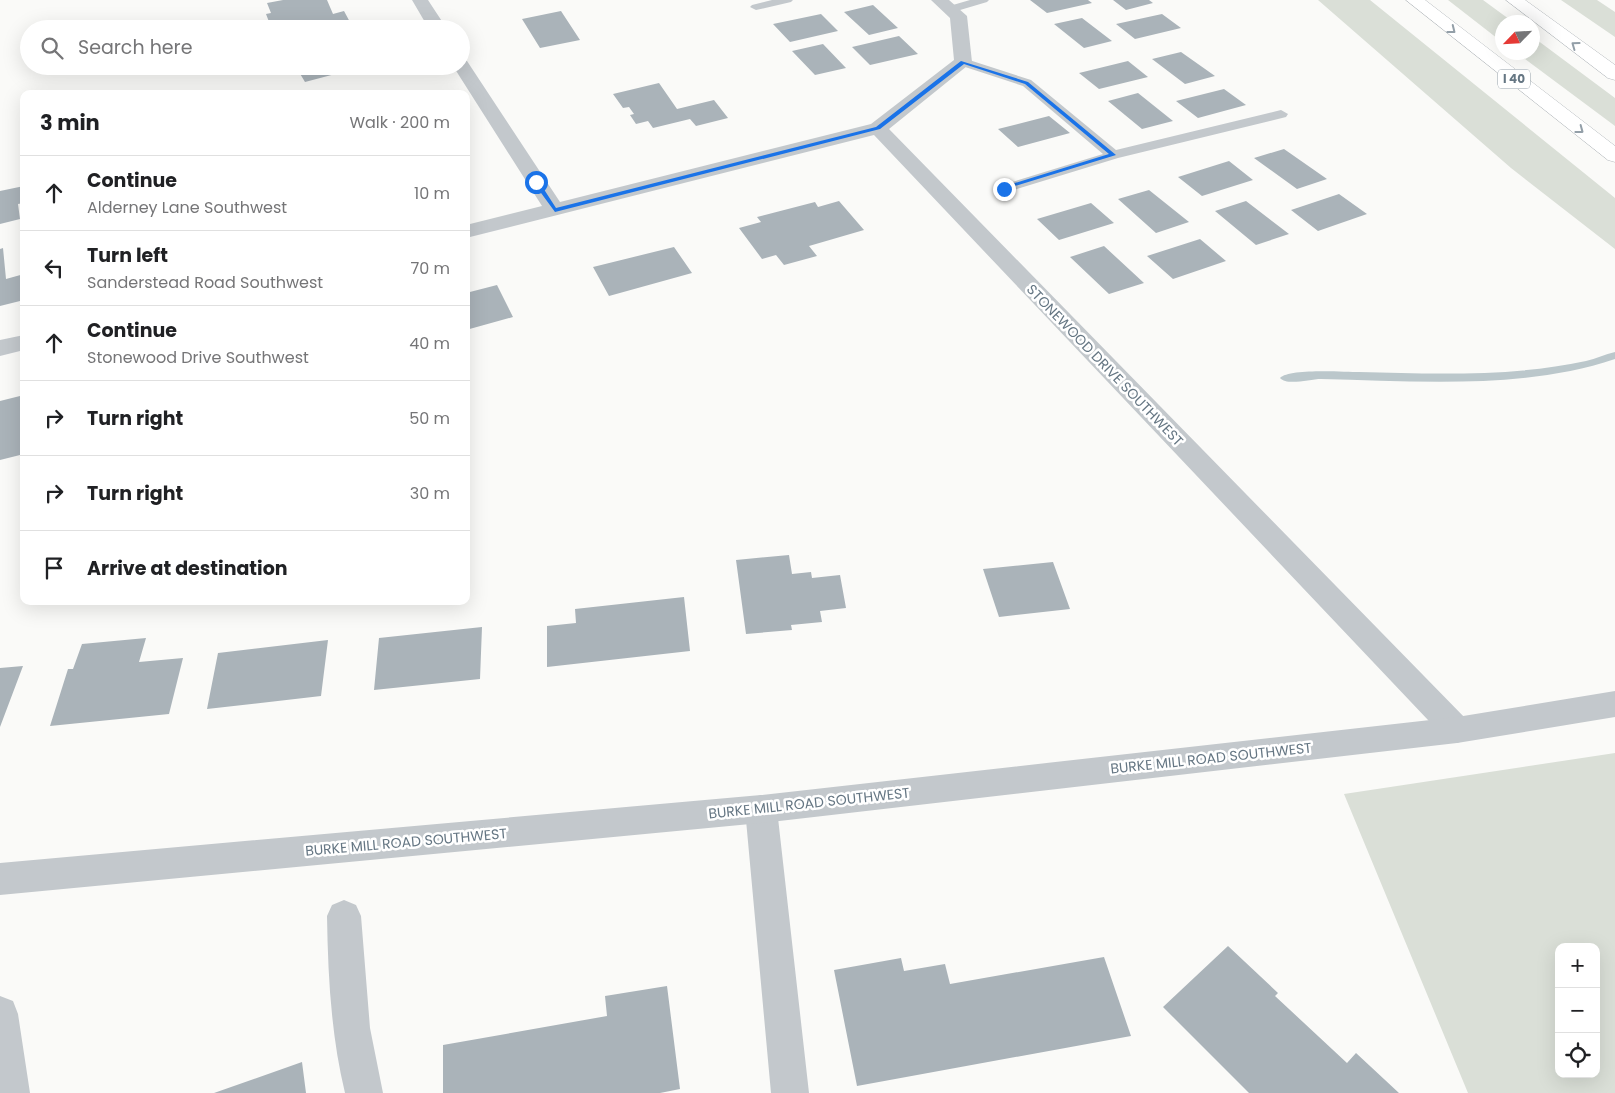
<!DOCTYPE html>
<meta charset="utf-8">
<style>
body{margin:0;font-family:Poppins,sans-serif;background:#f6f6f6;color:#202124}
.controls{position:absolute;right:15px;bottom:15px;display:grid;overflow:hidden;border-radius:10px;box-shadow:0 5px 20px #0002}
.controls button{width:45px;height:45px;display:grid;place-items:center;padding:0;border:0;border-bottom:1px solid #e0e0e0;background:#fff;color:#202124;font:25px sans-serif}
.compass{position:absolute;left:1495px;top:15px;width:45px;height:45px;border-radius:50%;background:#fff;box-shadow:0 5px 20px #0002;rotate:245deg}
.stop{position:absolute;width:15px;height:15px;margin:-11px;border:4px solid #1a73e8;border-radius:50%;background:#fff}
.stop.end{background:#1a73e8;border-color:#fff;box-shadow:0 1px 5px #0008}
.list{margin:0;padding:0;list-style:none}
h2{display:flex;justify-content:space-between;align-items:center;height:65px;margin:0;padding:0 20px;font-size:21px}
h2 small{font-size:16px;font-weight:400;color:#757577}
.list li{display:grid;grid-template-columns:32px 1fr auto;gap:15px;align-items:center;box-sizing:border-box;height:75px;padding:0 20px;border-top:1px solid #e0e0e0}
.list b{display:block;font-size:19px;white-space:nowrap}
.list p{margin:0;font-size:16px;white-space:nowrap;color:#757577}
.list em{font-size:16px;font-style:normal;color:#757577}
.icon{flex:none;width:28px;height:28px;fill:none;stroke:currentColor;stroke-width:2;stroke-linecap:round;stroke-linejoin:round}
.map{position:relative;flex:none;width:1615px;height:1093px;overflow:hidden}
.search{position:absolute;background:#fff;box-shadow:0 5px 20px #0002;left:20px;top:20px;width:450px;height:55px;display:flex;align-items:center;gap:12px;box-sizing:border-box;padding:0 18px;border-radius:28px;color:#757577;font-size:19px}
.panel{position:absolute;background:#fff;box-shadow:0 5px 20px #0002;left:20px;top:90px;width:450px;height:515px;border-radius:10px}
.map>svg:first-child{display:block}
.green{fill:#dadfd7;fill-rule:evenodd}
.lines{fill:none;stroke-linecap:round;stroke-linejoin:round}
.stream{fill:#bbc7cb;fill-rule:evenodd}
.building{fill:#aab3b9}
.motorway-casing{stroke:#b4b9bd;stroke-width:1}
.service{fill:#c3c8cc;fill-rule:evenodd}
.minor{fill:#c3c8cc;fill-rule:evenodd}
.tertiary{fill:#c3c8cc;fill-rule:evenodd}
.motorway{fill:#fff;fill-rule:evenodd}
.oneway{stroke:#939fa8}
.route{fill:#1a73e8}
.labels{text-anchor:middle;stroke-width:5;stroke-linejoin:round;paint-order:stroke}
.shield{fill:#fff;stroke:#939fa8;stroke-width:1}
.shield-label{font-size:12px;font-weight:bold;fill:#657683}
.street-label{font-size:14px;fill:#657683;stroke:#fff}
</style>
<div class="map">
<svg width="1615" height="1093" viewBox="0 0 1615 1093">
<rect width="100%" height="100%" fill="#fafaf8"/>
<path class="green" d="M1318,0h52l245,198v51l-104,-81z
M1448,0h35l30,22h-11v20z
M1561,0h36l18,12v25z
M1533,37l82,61v28l-98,-73 15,-1z
M1615,753v340h-147l-124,-299zM1559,947h37v127h-37z"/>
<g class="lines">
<path class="stream" d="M1615,352v7c-92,31 -199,22 -294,20 -11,0 -34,7 -41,-1 9,-10 64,-6 79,-6 75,2 153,5 227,-11 10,-2 19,-7 29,-9z"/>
</g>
<path class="building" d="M283,0h44l6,14 11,-3 7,13 -23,5h-50l-1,-3 -6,1 -5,-13 5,-1 -4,-10z
M1030,0h58l4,3 -45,10z
M1113,0h36l4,3 -27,7z
M873,5l25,23 -29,7 -25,-23z
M561,11l19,29 -40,8 -18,-29z
M821,14l17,17 -48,11 -17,-18z
M1162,14l19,14 -46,11 -19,-15z
M1082,18l30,23 -28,7 -30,-24z
M899,36l19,18 -48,11 -18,-18z
M823,44l23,24 -31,7 -23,-24z
M1181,52l34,24 -30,8 -33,-25z
M1128,61l20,16 -49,12 -20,-16z
M334,66l5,7 -34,9 -9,-15z
M659,83l18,26 37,-9 14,18 -32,8 -6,-7 -37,9 -5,-7 -12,3 -6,-9 4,-1 -5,-7 -6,1 -10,-14z
M1224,89l22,16 -48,13 -22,-17z
M1138,93l35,28 -31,8 -34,-28z
M1049,116l21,17 -52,14 -20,-18z
M1284,149l43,30 -30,10 -43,-31z
M1229,161l24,19 -51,16 -24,-19z
M24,186v17l-6,1 2,15 -20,5v-33z
M1149,190l40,32 -33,11 -38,-34z
M1339,194l28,20 -49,17 -27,-21z
M839,201l25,29 -55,16 8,10 -33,9 -8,-10 -14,4 -23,-31 22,-6 -4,-5 58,-15 3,5z
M1246,201l43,33 -33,11 -41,-34z
M1091,203l23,20 -55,17 -22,-21z
M1200,239l26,22 -53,18 -26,-23z
M1104,246l40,37 -35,11 -39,-37z
M674,247l18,26 -83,23 -16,-29z
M3,248l3,31 18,-5v26l-24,6v-57z
M497,285l16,32 -47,13v-37z
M24,395v59l-24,6v-59z
M789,555l3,19 19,-2 1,6 28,-3 6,33 -26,3 2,11 -31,3 1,5 -46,4 -10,-74z
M1053,562l17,47 -71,8 -16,-48z
M684,597l6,54 -143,16v-41l29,-3 -1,-14z
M482,627l-2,52 -106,11 5,-52z
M146,638l-7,24 44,-4 -14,56 -119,12 18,-57h5l9,-25z
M328,640l-7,56 -114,13 11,-56z
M23,666l-23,61v-59z
M1228,946l50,47 -3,3 72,67 9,-10 43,40h-150l-86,-86z
M1104,957l27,79 -274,50 -23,-116 67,-12 3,13 41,-7 5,20z
M667,986l13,103 -20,4h-217v-48l164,-29 -2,-20z
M302,1062l4,31h-92z"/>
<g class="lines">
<g class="motorway-casing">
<path id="motorway" d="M1406,0h19l190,146v16l-7,-2z
M1506,0h19l90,65v15l-7,-2z"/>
</g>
<path class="service" d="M772,0h21l-2,2 -35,8 -6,-3 2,-2z
M970,0h19l-2,2 -37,11 -6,-4 2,-2z
M963,58l68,22 85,70 165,-40 7,4 -2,3 -168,41 -114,35 -5,-1 -2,-3 2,-3 104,-32 -80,-68 -64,-21 -2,-3z"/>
<path class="minor" d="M412,0h16l19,29h-18z
M931,0h18l18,16 5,46 -83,67 579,592 5,9 -5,9 -11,4 -11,-4 -572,-604 -408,103v-13l76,-19 -89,-140h8v-6l6,1 93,141 311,-78 83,-64 -4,-42z
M24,335v15l-24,6v-16z
M761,795l12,4 4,10 32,284h-38l-26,-284 4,-10z
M344,900l12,5 5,11 9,112 13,65h-38c-14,-58 -17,-117 -18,-177l5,-11z
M0,996l13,5 5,13 12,79h-30z"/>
<path class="tertiary" d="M1615,691v26l-158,26 -696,80 -761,72v-32l761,-68 696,-78z"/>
<use href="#motorway" class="motorway"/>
</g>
<defs><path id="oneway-chevron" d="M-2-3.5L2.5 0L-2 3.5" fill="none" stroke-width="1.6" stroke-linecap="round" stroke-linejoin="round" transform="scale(1.25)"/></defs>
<g class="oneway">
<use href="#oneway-chevron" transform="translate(1452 30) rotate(38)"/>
<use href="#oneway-chevron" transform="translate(1575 45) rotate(-144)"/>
<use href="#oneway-chevron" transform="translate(1580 130) rotate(37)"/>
</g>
<path class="route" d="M961,61l67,21 88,73 -114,35v-3l107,-33 -84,-70 -61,-20 -84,65 -325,83 -22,-30 5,-2 18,28 320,-81z"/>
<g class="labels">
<rect class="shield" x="1498" y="69.5" width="32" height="19" rx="4"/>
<g class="shield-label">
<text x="1514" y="83">I 40</text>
</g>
<g class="street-label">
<text transform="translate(1105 365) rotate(46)" y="5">STONEWOOD DRIVE SOUTHWEST</text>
<text transform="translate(1211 758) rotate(-6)" y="5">BURKE MILL ROAD SOUTHWEST</text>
<text transform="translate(809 803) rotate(-6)" y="5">BURKE MILL ROAD SOUTHWEST</text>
<text transform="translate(406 842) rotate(-5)" y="5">BURKE MILL ROAD SOUTHWEST</text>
</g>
</g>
</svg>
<div class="controls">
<button>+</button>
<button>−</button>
<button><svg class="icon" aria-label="locate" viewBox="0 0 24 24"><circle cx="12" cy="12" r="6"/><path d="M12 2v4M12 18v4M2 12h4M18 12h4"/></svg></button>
</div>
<svg class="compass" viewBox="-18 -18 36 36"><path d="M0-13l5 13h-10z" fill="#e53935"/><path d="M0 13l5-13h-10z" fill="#757577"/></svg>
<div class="stop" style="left:536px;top:182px"></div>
<div class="stop end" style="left:1004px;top:189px"></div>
<div class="search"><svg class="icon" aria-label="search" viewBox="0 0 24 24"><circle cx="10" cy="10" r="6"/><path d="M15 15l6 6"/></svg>Search here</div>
<section class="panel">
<h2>3 min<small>Walk · 200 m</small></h2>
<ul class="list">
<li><svg class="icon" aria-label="ahead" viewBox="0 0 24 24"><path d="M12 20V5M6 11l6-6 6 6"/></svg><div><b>Continue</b><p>Alderney Lane Southwest</p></div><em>10 m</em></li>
<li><svg class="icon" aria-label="left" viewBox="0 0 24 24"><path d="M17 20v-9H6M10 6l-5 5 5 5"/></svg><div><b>Turn left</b><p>Sanderstead Road Southwest</p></div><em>70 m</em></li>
<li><svg class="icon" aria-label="ahead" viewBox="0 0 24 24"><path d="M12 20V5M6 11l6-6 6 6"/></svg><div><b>Continue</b><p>Stonewood Drive Southwest</p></div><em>40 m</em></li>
<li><svg class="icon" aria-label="right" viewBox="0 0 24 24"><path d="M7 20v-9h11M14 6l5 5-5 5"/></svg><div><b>Turn right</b></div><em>50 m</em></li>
<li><svg class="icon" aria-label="right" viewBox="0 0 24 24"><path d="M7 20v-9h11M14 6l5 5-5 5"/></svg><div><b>Turn right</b></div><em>30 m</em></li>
<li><svg class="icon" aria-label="arrive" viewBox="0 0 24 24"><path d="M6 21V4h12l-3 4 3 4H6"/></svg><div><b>Arrive at destination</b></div></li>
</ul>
</section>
</div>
